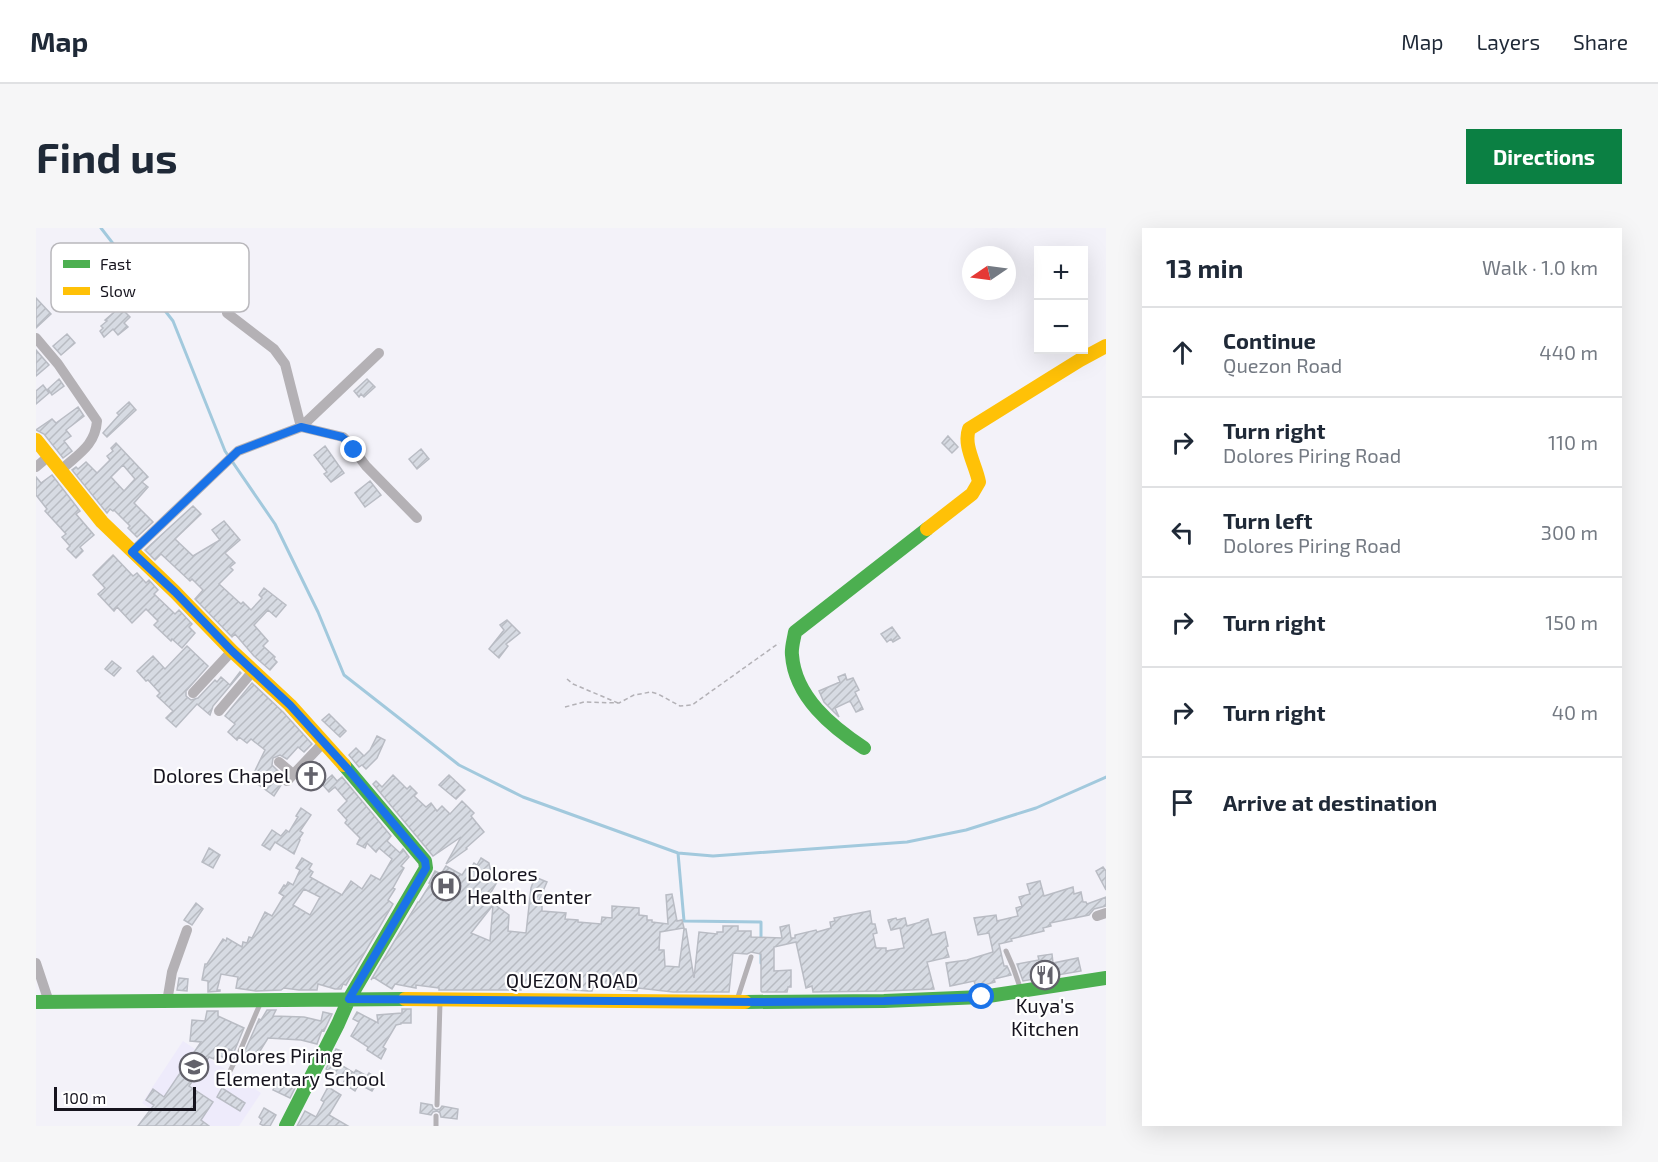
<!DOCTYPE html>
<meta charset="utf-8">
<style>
body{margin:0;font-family:"Exo 2",sans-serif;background:#f6f6f7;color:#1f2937}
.controls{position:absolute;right:18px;top:18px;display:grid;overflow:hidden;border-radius:0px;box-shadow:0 6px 24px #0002}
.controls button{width:54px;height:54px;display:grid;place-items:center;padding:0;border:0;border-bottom:2px solid #e0e1e3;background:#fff;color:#1f2937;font:30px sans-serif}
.compass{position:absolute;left:926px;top:18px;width:54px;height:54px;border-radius:50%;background:#fff;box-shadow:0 6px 24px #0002;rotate:257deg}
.scale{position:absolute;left:18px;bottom:15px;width:142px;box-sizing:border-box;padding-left:6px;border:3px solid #16141e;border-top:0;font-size:16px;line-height:21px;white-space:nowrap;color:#16141e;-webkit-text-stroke:4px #fff;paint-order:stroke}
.stop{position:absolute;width:18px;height:18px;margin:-14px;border:4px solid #1a73e8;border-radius:50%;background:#fff}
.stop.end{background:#1a73e8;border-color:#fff;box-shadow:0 2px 6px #0008}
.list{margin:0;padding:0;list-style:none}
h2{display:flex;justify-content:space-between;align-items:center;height:78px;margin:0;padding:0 24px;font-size:26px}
h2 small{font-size:20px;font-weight:400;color:#747a83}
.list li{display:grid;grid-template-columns:39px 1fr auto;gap:18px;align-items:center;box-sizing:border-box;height:90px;padding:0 24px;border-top:2px solid #e0e1e3}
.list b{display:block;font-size:22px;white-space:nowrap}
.list p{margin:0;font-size:20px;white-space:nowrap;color:#747a83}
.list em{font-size:20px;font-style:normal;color:#747a83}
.icon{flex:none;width:33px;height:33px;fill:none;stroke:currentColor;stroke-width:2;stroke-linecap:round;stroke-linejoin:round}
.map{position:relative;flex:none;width:1070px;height:898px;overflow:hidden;border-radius:0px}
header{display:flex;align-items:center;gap:36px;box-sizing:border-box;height:84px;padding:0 30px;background:#fff;border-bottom:2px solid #e0e1e3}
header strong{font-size:28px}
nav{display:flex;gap:33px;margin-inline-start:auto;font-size:21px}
.intro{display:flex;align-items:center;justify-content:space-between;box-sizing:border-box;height:144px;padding:0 36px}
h1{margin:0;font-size:42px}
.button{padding:15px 27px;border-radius:0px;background:#0b8043;color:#fff;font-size:21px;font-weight:700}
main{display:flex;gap:36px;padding:0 36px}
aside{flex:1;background:#fff;border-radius:0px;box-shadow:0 6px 24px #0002}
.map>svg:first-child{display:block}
.built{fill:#eeebfb}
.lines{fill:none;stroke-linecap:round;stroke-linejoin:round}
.stream{stroke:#a2c9dd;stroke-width:3}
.building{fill:url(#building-hatch);stroke:#b9bcc4;stroke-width:1.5;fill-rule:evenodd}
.path{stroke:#b3b1b6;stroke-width:1.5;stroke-dasharray:4.5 3;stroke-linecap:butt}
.lane{stroke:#b4b1b5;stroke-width:5}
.street{stroke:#b4b1b5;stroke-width:10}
.fast{stroke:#4caf50;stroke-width:14}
.slow{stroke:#ffc107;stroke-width:14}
.route{stroke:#1a73e8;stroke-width:8}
.labels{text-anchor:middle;stroke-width:4.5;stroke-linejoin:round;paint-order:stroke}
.poi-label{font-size:20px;fill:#16141e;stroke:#fff;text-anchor:start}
.street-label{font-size:20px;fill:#16141e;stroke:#fff}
.key{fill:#fff;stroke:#b9b8bc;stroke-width:1.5}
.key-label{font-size:16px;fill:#16141e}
</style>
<header>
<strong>Map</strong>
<nav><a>Map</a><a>Layers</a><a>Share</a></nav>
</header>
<div class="intro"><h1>Find us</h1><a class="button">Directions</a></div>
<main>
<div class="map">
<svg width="1070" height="898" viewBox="0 0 1070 898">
<defs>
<pattern id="building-hatch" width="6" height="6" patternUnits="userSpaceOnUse" patternTransform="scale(1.5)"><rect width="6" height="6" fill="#d7dbe3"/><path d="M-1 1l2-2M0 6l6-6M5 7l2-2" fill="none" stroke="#b8bbc2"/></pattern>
</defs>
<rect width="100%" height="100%" fill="#f3f2f9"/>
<path class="built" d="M147,813l78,52 -22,33h-63l-34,-23z"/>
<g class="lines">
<path class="stream" d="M65,0l72,93 52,130 50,73 43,88 26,63 115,90 64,32 155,56 35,3 194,-14 59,-12 70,-22 70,-31
M642,625l6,68 77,1v18
M725,722v13h1"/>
</g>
<path class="building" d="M0,70l15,16 -15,14z
M84,79l10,10 -6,6 4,4 -10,8 -5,-6 -9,8 -4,-6 3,-3 -2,-2 6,-5 -2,-1z
M31,106l8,9 -14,12 -8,-9z
M0,122l13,15 -13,11z
M23,151l5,7 -12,9 -4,-6z
M331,151l8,8 -11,10 -3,-3 -2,3 -5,-6z
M7,157l6,8 -13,11v-13z
M93,174l7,8 -29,27 -4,-4 16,-18 -2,-2z
M42,179l6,9 -18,14 5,6 -7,5 8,10 -9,7 -19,-24 -8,-4 16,-11 4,4z
M912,208l10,11 -6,6 -10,-10z
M80,215l32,34 -6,5 6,5 -14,16 19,19 -16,15 -9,-9 2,-2 -16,-16 -1,1 -3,-2 -3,4 -35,-43 4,-3 2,2 8,-7 11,11 13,-13 -3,-4 6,-5 -2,-3zM87,237l12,14 -11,12 -13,-14z
M289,218l19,27 -13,9 -7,-8 3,-2 -13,-17z
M385,221l8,10 -12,10 -8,-10z
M16,247l28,36 -4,3 18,21 -14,12 3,4 -7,7 -9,-9 3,-3 -8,-9 4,-3 -21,-23 2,-2 -11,-14v-18l5,6z
M334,253l11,14 -16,12 -10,-14z
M157,278l8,8 -26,25 18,17 27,-16 -8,-10 12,-9 16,19 -15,13 10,10 -5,4 3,3 -14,14 22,20 2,-2 8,8 11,-12 -3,-3 5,-7 22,17 -10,12 -8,-7 -14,15 14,16 -5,5 12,11 -1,2 3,3 -7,8 -16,-14 -19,-22 -3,3 -37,-38 8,-9 -11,-11 -2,2 -29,-27 -6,6 -10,-10z
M77,327l20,21 4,-3 9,10 3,-3 9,10 -4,4 21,20 4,-4 13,14 -3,3 6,6 -13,15 -10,-9 -1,2 -17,-16 4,-4 -12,-12 -14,14 -15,-16 -3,4 -16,-17 7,-6 -12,-13z
M471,392l13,13 -14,11 2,2 -9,12 -10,-9 15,-19 -4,-5z
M856,399l8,11 -7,4 -2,-3 -4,3 -6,-8z
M151,418l21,20 -22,25v5l5,4 7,-2 17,-18 2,2 4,-5 9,8 10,-13 1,1 -28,33 -3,9 -13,-11 -21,23 -10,-9 7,-7 -16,-15 3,-3 -12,-13 -2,1 -9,-10 16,-15 12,13z
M76,433l9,7 -7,8 -9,-7z
M809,446l2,6 6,-2 6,12 -4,2 8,17 -7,3 -6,-11 -15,7 4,9 -15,-15 -5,-11 21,-9 -2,-5z
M216,455l31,29 29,32 -8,8 -6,-5 -11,12 -7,-4 -7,3 -1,7 10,10 -2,5 1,5 -7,11 -23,-17 14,-29 -14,-11 -4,4 -8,-6 -2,3 -9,-8 7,-8 -10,-8z
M293,486l17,17 -6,6 -18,-17z
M341,508l8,4 -8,18 -11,11 -4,-4 -3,2 -10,-12 7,-7 8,8 6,-6z
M296,547l5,6 5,-4 49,59 -4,5 13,12 3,-4 6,8 -8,9 3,2 -11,20 2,1 -7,11 5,4 -47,81 -3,-1 -2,5h-6l-17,-5 -1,6h-18l-15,-2 -3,2 -25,1 -20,-3 2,-11 -17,-3 -4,16h3v1l-12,1v-11l-6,-1 3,-16h2l16,-25 3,2 1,-3 15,9 1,-5 4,1 2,-6 3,1 13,-26 7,4 12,-20 -5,-3 5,-8 2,1 2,-4 5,3 7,-15 -4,-2 6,-10 10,6 -3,5 4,3 -3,5 32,18 9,-14 11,8 9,-14 9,5 7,-12 5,-9 -13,-11 -3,4 -9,-9 -2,5 -8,-4 3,-6 -15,-15 2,-3 -9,-10 9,-9 -12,-14 -6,5 -7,-8zM268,661l16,8 -10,18 -17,-10z
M357,547l14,14 3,-3 7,7 -3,3 12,11 5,-4 6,8 5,-5 8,8 12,-13 12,12 -3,3 13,16 -18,16 1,1 -21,15 15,-27 -28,19 -60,-72 3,-3 6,6z
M413,547l16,15 -9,9 -17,-14z
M265,580l10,7 -11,16 3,2 -4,6 1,1 -6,14 -19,-12 -5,8 -8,-5 10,-15 9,6 5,-6 3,2 9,-15 -2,-1z
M173,620l11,7 -7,13 -11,-6z
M445,630l8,5 3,16 5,3 -10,17 22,16 -1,16 18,2 5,-45 4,-11 12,5 -8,18 3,1v10l24,2 -1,6 13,1v2l23,2 1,-7 10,1v-12l27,2v7l8,1v4h5v2l16,2 -2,-29 6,-1 5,27 5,-1 2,8 -24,4 -1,18h5l1,16 14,1 5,-38h2l8,49 5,-46 18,2v-2h6v-6h15v5h13v6l31,1 -2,-11 9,-2 2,13h4v-3l21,-5 1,2 14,-4 -1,-6 5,-1 -1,-3 36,-7 2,13h3l2,9 -4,1 3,14h10v3l18,-3 -4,-20 -9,2 -3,-10 8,-2 1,2 8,-2 2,8 14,-4v-1l7,-2 4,16 13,-3 3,14 -2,1 3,10 -22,5 7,27 -50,2 -71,1 -1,-6 -6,2 -10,-46 -22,5v24l17,-1v17h-3l-1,5h-25l-1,-1v-37l-10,-2 -4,2 -14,-1 -4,39h-56l-35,-4 -1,3 -44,-4 -1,4h-4l-67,-5v4h-82v-2l-23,-3v3l-21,-4 -3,5 -19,-12 -2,3 47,-78h1l12,-19h-2l6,-12 6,3 5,-8 16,9 4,-6 3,2 5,-8 3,2zM457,677l-3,36 -19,-8z
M1067,639l3,4v19l-10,-19z
M1004,653l4,15 29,-9 1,7 7,-2 2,10h3l1,2 19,-7v9l-12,3 -5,6 -39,8 1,3 -8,2 1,3 -33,8 1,2 -13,3 5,22h3l4,9 -17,4 1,3 -11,3v2h-8l-2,-6 -24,5 -4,-23 21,-3 26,-8 -4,-19 -11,2 -4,-17 22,-3 1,6 21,-5 -2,-8 6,-2 -3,-9 11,-3 -3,-10z
M160,675l7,6 -11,16 -8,-5z
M1016,726l1,9 25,-5 3,13 -58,10 -6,-17 22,-4 -1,-4z
M143,750l9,1 -1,12 -10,-1z
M366,781h9v14h-10v1l-5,1 -13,22 3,2 -5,10 -14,-9 1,-3 -17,-11 8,-14 -6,-3 4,-7 21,11 -1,-8 25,-2z
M231,782h9l-3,6 31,1 17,4 2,-9 9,2 -8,17 -2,-1 -5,14 -16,-4 -33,-2 -13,21 -11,-6 15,-34 2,1z
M171,783h11v5l26,12 -10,24 -5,-3 -4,9 -9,-4 -2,5 -5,-2 -20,29 24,16 -12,18 8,6h-71l16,-21 -8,-5 7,-11 11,8 37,-55 -11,-1 2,-21 13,1z
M300,821l5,2 -5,11 18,11 2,-3 11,6 2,-3 10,7 -7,11 -13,-7 -4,7 -12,-8 2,-3 -19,-11z
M244,847l17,9 -7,14 -17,-8z
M292,859l13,8 -12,20 19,11h-51l8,-15 11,6 8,-15 -3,-2z
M186,860l23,15 -5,8 -23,-14z
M385,875l11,2 1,3 3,2 4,-1 2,-3 16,3 -1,10 -16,-2 -1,-4 -3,-2 -4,1 -2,3 -11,-2z
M228,880l12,7 -6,11h-6l-4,-2 2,-4 -3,-3z"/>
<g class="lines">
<path class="path" d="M531,451l6,5 45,19
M529,479l19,-5 35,1 15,-8 17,-3 7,2 22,12 12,-1 87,-62"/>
<path class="lane" d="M970,723l7,16 8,23
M701,772l14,-43
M194,843l10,-20 20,-47
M401,877l3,-103
M400,898v-10"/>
<path class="street" d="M191,85l47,36 11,15 16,63 42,10 4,4 19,25 51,52
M0,110l22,26 39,57c-2,25 -19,33 -36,49
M0,239l13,-11
M96,324l106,-101 63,-24 78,-74
M157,465l39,-42
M183,483l34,-40
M243,534l14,12
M251,553l37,-39
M1061,688l9,-3
M0,735l13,39
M131,774l5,-30 15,-42"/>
<path class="fast" d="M828,520c-32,-21 -69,-51 -72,-93 -1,-7 2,-16 3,-23l132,-103
M0,774l369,-3
M709,774l139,-1 98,-4 124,-19
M250,898l52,-102 11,-25 77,-131 -1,-7 -81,-96"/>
<path class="slow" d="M0,212l66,82 73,70 57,59 58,54 54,60
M891,301l45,-35 7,-12c-3,-17 -16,-36 -10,-53l111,-69 26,-14
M369,771l340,3"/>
</g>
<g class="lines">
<path class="route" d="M318,222l-7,-9 -5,-4 -41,-10 -63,24 -106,101 43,40 57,59 58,54 57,63 78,93 1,7 -77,131 413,3 122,-1 98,-4"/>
</g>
<defs>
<g id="church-ring" transform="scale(1.5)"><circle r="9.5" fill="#fff" stroke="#63626b" stroke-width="1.5"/><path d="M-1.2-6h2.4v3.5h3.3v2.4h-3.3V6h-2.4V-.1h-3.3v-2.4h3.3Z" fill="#63626b"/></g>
<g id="hospital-ring" transform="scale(1.5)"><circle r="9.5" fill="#fff" stroke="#63626b" stroke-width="1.5"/><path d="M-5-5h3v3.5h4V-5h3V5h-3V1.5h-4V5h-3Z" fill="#63626b"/></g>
<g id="restaurant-ring" transform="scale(1.5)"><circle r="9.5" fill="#fff" stroke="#63626b" stroke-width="1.5"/><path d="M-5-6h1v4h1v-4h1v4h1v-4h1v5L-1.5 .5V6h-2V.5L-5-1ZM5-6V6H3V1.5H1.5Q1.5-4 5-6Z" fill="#63626b"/></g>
<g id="school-ring" transform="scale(1.5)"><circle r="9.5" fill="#fff" stroke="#63626b" stroke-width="1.5"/><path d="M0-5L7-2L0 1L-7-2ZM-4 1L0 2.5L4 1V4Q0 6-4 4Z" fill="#63626b"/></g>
</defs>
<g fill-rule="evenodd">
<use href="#church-ring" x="275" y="548"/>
<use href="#hospital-ring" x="410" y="658"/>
<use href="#restaurant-ring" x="1009" y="747"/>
<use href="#school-ring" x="158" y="839"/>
</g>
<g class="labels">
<g class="poi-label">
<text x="254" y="555" text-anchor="end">Dolores Chapel</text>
<text x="431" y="653">Dolores<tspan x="431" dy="23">Health Center</tspan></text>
<text x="1009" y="785" text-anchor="middle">Kuya's<tspan x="1009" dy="23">Kitchen</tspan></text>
<text x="179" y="835">Dolores Piring<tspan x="179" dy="23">Elementary School</tspan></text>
</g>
<g class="street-label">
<text x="536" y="760">QUEZON ROAD</text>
</g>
</g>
<rect x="15" y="15" width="198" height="69" rx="9" class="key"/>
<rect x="27" y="32" width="27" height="8" fill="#4caf50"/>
<rect x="27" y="59" width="27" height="8" fill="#ffc107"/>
<g class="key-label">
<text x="64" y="42">Fast</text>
<text x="64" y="69">Slow</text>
</g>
</svg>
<div class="controls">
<button>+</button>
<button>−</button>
</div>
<svg class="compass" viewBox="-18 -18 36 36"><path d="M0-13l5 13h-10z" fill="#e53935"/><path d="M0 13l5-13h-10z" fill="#747a83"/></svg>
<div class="scale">100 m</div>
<div class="stop" style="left:946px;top:769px"></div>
<div class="stop end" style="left:318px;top:222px"></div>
</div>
<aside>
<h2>13 min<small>Walk · 1.0 km</small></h2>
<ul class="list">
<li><svg class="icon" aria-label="ahead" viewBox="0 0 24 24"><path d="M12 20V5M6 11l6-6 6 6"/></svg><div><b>Continue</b><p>Quezon Road</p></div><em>440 m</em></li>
<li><svg class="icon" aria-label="right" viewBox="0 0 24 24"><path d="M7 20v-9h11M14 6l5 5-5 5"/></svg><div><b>Turn right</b><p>Dolores Piring Road</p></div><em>110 m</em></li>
<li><svg class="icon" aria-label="left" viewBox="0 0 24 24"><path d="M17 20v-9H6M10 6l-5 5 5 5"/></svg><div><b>Turn left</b><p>Dolores Piring Road</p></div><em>300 m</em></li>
<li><svg class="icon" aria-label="right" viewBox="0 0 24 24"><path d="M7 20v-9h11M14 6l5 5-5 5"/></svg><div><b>Turn right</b></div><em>150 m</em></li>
<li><svg class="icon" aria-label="right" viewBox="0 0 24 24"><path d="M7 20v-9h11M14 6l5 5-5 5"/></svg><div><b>Turn right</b></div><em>40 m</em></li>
<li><svg class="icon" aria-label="arrive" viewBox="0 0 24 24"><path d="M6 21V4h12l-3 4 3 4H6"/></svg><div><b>Arrive at destination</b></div></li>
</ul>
</aside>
</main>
